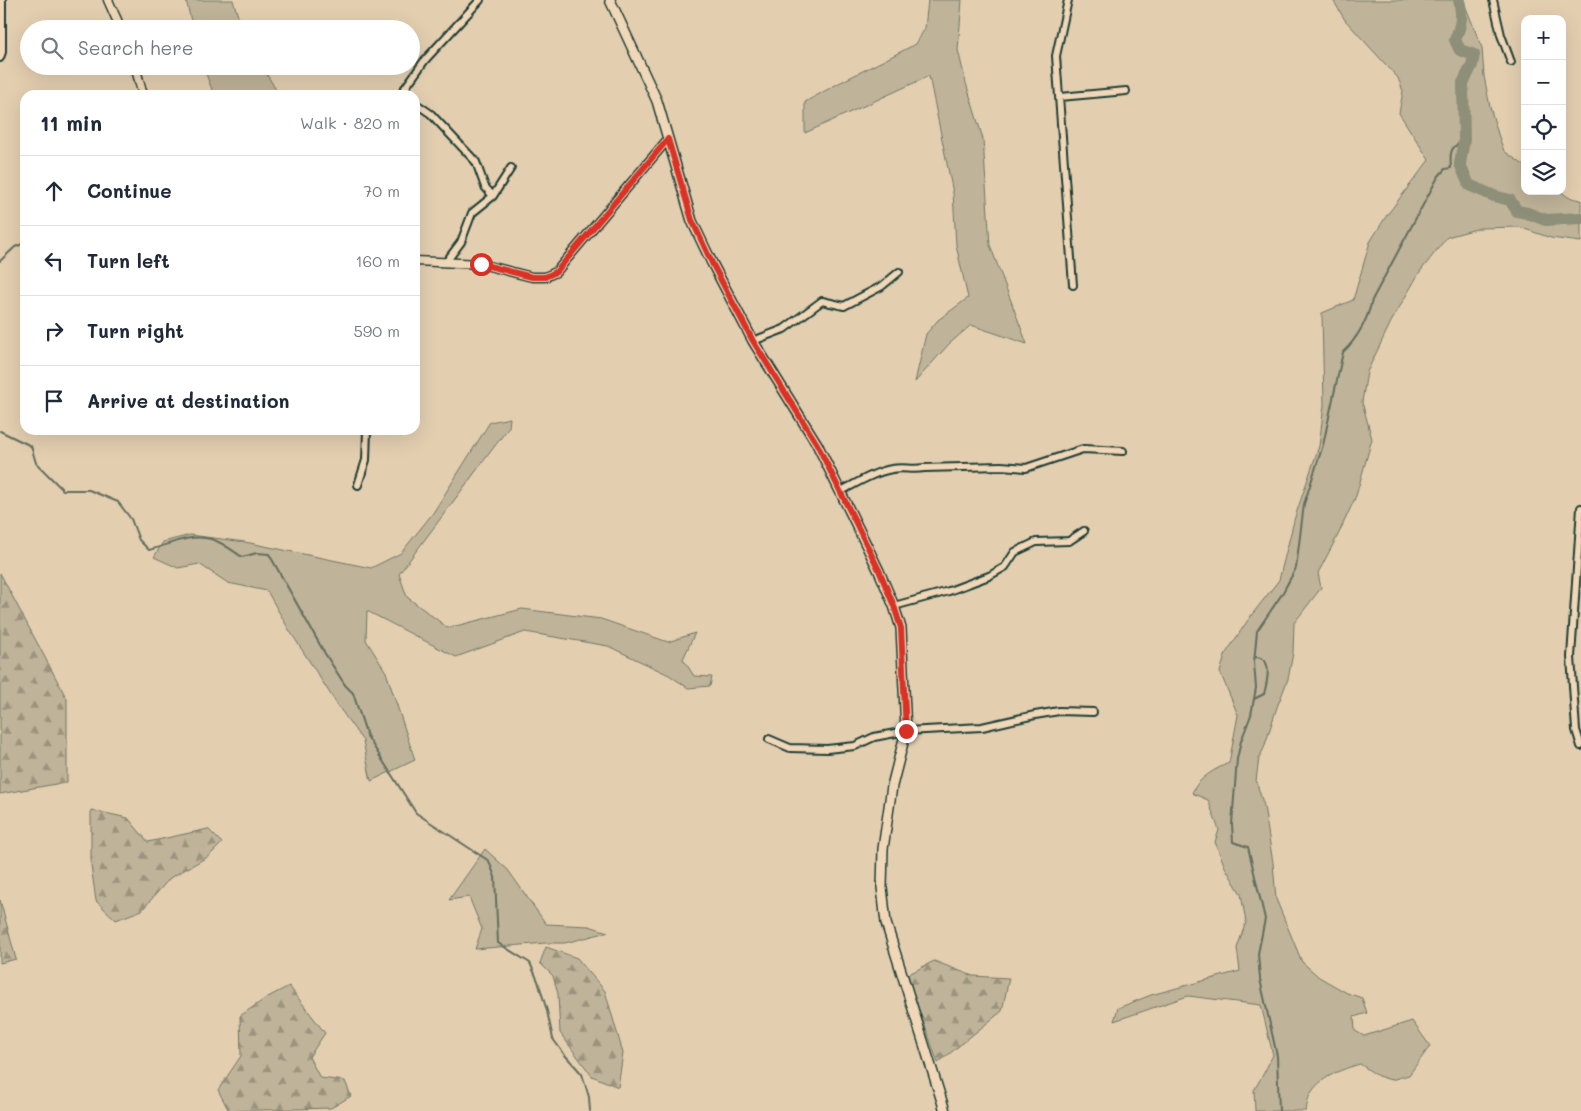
<!DOCTYPE html>
<meta charset="utf-8">
<style>
body{margin:0;font-family:Mali,sans-serif;background:#f6f6f7;color:#1f2937}
.controls{position:absolute;right:15px;top:15px;display:grid;overflow:hidden;border-radius:10px;box-shadow:0 5px 20px #0002}
.controls button{width:45px;height:45px;display:grid;place-items:center;padding:0;border:0;border-bottom:1px solid #e0e1e3;background:#fff;color:#1f2937;font:25px sans-serif}
.stop{position:absolute;width:15px;height:15px;margin:-11px;border:4px solid #d93025;border-radius:50%;background:#fff}
.stop.end{background:#d93025;border-color:#fff;box-shadow:0 1px 5px #0008}
.list{margin:0;padding:0;list-style:none}
h2{display:flex;justify-content:space-between;align-items:center;height:65px;margin:0;padding:0 20px;font-size:21px}
h2 small{font-size:16px;font-weight:400;color:#747a83}
.list li{display:grid;grid-template-columns:32px 1fr auto;gap:15px;align-items:center;box-sizing:border-box;height:70px;padding:0 20px;border-top:1px solid #e0e1e3}
.list b{display:block;font-size:19px;white-space:nowrap}
.list em{font-size:16px;font-style:normal;color:#747a83}
.icon{flex:none;width:28px;height:28px;fill:none;stroke:currentColor;stroke-width:2;stroke-linecap:round;stroke-linejoin:round}
.map{position:relative;flex:none;width:1581px;height:1111px;overflow:hidden}
.search{position:absolute;background:#fff;box-shadow:0 5px 20px #0002;left:20px;top:20px;width:400px;height:55px;display:flex;align-items:center;gap:12px;box-sizing:border-box;padding:0 18px;border-radius:28px;color:#747a83;font-size:19px}
.panel{position:absolute;background:#fff;box-shadow:0 5px 20px #0002;left:20px;top:90px;width:400px;height:345px;border-radius:15px}
.map>svg:first-child{display:block}
.grass{fill:#bfb399;stroke:#6f7866}
.forest{fill:url(#forest-firs);stroke:#6f7866}
.lines{fill:none;stroke-linecap:round;stroke-linejoin:round}
.stream{stroke:#626e5d;stroke-width:2}
.river{stroke:#8e8f79;stroke-width:12}
.minor-casing{stroke:#1f3d34;stroke-width:10}
.tertiary-casing{stroke:#1f3d34;stroke-width:11}
.secondary-casing{stroke:#1f3d34;stroke-width:12}
.minor{stroke:#f0d7b8;stroke-width:6}
.tertiary{stroke:#f0d7b8;stroke-width:8}
.secondary{stroke:#f0d7b8;stroke-width:9}
.route{stroke:#d93025;stroke-width:6}
</style>
<div class="map">
<svg width="1581" height="1111" viewBox="0 0 1581 1111">
<defs>
<pattern id="forest-firs" width="22" height="20" patternUnits="userSpaceOnUse" patternTransform="scale(1.25)"><rect width="22" height="20" fill="#bfb399"/><path d="M5 1l3.5 6h-7zM16 11l3.5 6h-7z" fill="#9b937e"/></pattern>
</defs>
<rect width="100%" height="100%" fill="#e3ceb0"/>
<filter id="ink" filterUnits="userSpaceOnUse"><feTurbulence type="fractalNoise" baseFrequency=".02" numOctaves="2"/><feDisplacementMap in="SourceGraphic" scale="10" xChannelSelector="R" yChannelSelector="G"/><feConvolveMatrix kernelMatrix="1 2 1 2 8 2 1 2 1" color-interpolation-filters="sRGB"/></filter>
<g filter="url(#ink)">
<path class="grass" d="M186,0h47l9,29h-49z
M928,0h34l-4,50 8,33 17,56 7,106 37,99 -56,-19 -22,19 -34,38 11,-48 12,-14 30,-22 -12,-53 -3,-52 -24,-117 -124,57v-31l34,-19 77,-39 9,-16z
M1333,0h130l19,48 2,28 6,31 8,27 6,17 21,15v25h35l8,6 13,3v42l-30,-4 -32,-11 -39,1 -33,9 -28,36 -28,49 -24,50 -5,30 10,37 -16,57 -18,39 -20,38 3,15 -27,35 -1,30 -5,26 -11,28 -13,41 -5,10 -3,23 8,25 9,57 3,36 26,63 17,15 28,16 15,5 5,15 -13,4 1,14 9,5 48,-15 18,25 -21,29 -18,5 -13,-4 -18,-12c-18,5 -42,14 -50,31 -3,5 -3,11 -4,16h-51l-1,-21 10,-17 9,-18 -12,-50 -73,-9 -74,25 4,-13 33,-13 89,-24 -3,-23 9,-26 -5,-28 -16,-27 -10,-25 4,-12 -11,-30 -16,-7c6,-15 23,-24 37,-30l9,-48 -18,-43 6,-19 24,-36 29,-37 16,-63 24,-71 5,-41 -2,-92 31,-13 17,-58 17,-27 42,-55 -30,-47 4,-22 -5,-13 -53,-58z
M203,66h59l17,29h-65z
M510,418l-1,9 -110,147 8,23 41,31 74,-19 79,10 67,23 27,-9 -12,26 11,17 18,1 -2,9 -22,2 -19,-13 -61,-29 -83,-14 -69,25 -89,-46 -1,29 20,32 29,88 -44,21 -8,-40 -25,-35 -50,-78 -21,-37 -39,-8 -29,-19 -21,4 -24,-11 9,-15 27,-7 55,7 126,26 30,-15 32,-40 57,-91z
M485,849l23,21 38,54 43,2 19,6 -43,11h-20l-70,6 7,-20 -13,-32 -20,3z"/>
<path class="forest" d="M0,573l67,126v83l-67,12z
M91,810l37,8 20,24 60,-13 14,14 -13,13 -39,22 -28,32 -26,10 -20,-19 -5,-36z
M0,900l16,59 -16,4z
M546,947l31,11 28,33 18,62 -5,34 -26,-11 -32,-43 -2,-39 -5,-18 -13,-13z
M934,961l39,15 36,2 -7,33 -64,52 -31,-88z
M289,986l36,47 -16,24 11,21 25,3 6,15 -20,12 -102,3 -11,-21 23,-34 -1,-40 26,-18z"/>
<g class="lines">
<path class="stream" d="M0,261l15,-14 10,-4
M0,431l31,15 5,17 27,27h26l29,12 13,17 8,21 10,10c20,-5 40,-17 62,-11 11,3 22,12 31,18l15,-4 12,1 55,98 21,33 8,8 14,43 49,77 73,48 6,16 3,66 32,20 8,18 9,30 6,28 11,15 18,20 7,23 1,14
M1254,699l10,-5c3,-12 10,-37 -9,-37
M1279,1111l-2,-55 -17,-77 -2,-25 7,-35 -17,-72 -15,-5 -1,-18 5,-65 4,-18 10,-26 5,-27 -2,-25 3,-32 25,-37 14,-26 8,-64 19,-59 20,-93c14,-13 25,-33 29,-52l66,-123 7,-8 6,-1c-1,-12 -2,-23 12,-25"/>
<path class="river" d="M1459,0c4,16 2,25 -4,40l5,10 14,5 -2,10 -9,18 1,57 -4,24 9,21 25,11 16,4 7,11 10,2 19,7 35,-2"/>
<g class="minor-casing">
<path id="minor" d="M1068,0l-12,56 17,229
M1493,0l8,35 10,27
M0,58l2,-6v-52
M400,95l25,-35 55,-60
M1060,97l66,-6
M415,103l16,11 45,48 9,25 8,9
M446,262l15,-20 11,-29 21,-17 18,-28
M753,341l31,-12 38,-28 22,5 38,-20 17,-14
M358,485l8,-25 1,-30
M841,491c16,-8 33,-19 51,-22 11,-2 20,1 32,-1l77,-2 25,2 57,-19 40,2
M1581,508l-10,149 5,73 5,16
M894,606l55,-15 40,-15 16,-9 10,-15 21,-10 33,-1 15,-10
M769,739l21,9 37,1 28,-3 19,-9 32,-6 76,-4 53,-12 24,-4 34,1"/>
</g>
<g class="tertiary-casing">
<path id="tertiary" d="M108,0l13,29
M135,66l8,29
M415,261l66,3 51,13h13l11,-5 112,-133"/>
</g>
<g class="secondary-casing">
<path id="secondary" d="M610,0l47,101 35,120 20,42 41,78 64,103 62,127 15,35 7,22 5,103 -14,55 -9,63 -1,38 4,36 59,188"/>
</g>
<use href="#minor" class="minor"/>
<use href="#tertiary" class="tertiary"/>
<use href="#secondary" class="secondary"/>
</g>
</g>
<g class="lines" filter="url(#ink)">
<path class="route" d="M481,264l51,13h13l11,-5 112,-133 24,81 20,43 41,78 64,103 62,126 15,36 7,22 5,103"/>
</g>
</svg>
<div class="controls">
<button>+</button>
<button>−</button>
<button><svg class="icon" aria-label="locate" viewBox="0 0 24 24"><circle cx="12" cy="12" r="6"/><path d="M12 2v4M12 18v4M2 12h4M18 12h4"/></svg></button>
<button><svg class="icon" aria-label="layers" viewBox="0 0 24 24"><path d="M12 4l9 5-9 5-9-5zM3 14l9 5 9-5"/></svg></button>
</div>
<div class="stop" style="left:481px;top:264px"></div>
<div class="stop end" style="left:906px;top:731px"></div>
<div class="search"><svg class="icon" aria-label="search" viewBox="0 0 24 24"><circle cx="10" cy="10" r="6"/><path d="M15 15l6 6"/></svg>Search here</div>
<section class="panel">
<h2>11 min<small>Walk · 820 m</small></h2>
<ul class="list">
<li><svg class="icon" aria-label="ahead" viewBox="0 0 24 24"><path d="M12 20V5M6 11l6-6 6 6"/></svg><div><b>Continue</b></div><em>70 m</em></li>
<li><svg class="icon" aria-label="left" viewBox="0 0 24 24"><path d="M17 20v-9H6M10 6l-5 5 5 5"/></svg><div><b>Turn left</b></div><em>160 m</em></li>
<li><svg class="icon" aria-label="right" viewBox="0 0 24 24"><path d="M7 20v-9h11M14 6l5 5-5 5"/></svg><div><b>Turn right</b></div><em>590 m</em></li>
<li><svg class="icon" aria-label="arrive" viewBox="0 0 24 24"><path d="M6 21V4h12l-3 4 3 4H6"/></svg><div><b>Arrive at destination</b></div></li>
</ul>
</section>
</div>
